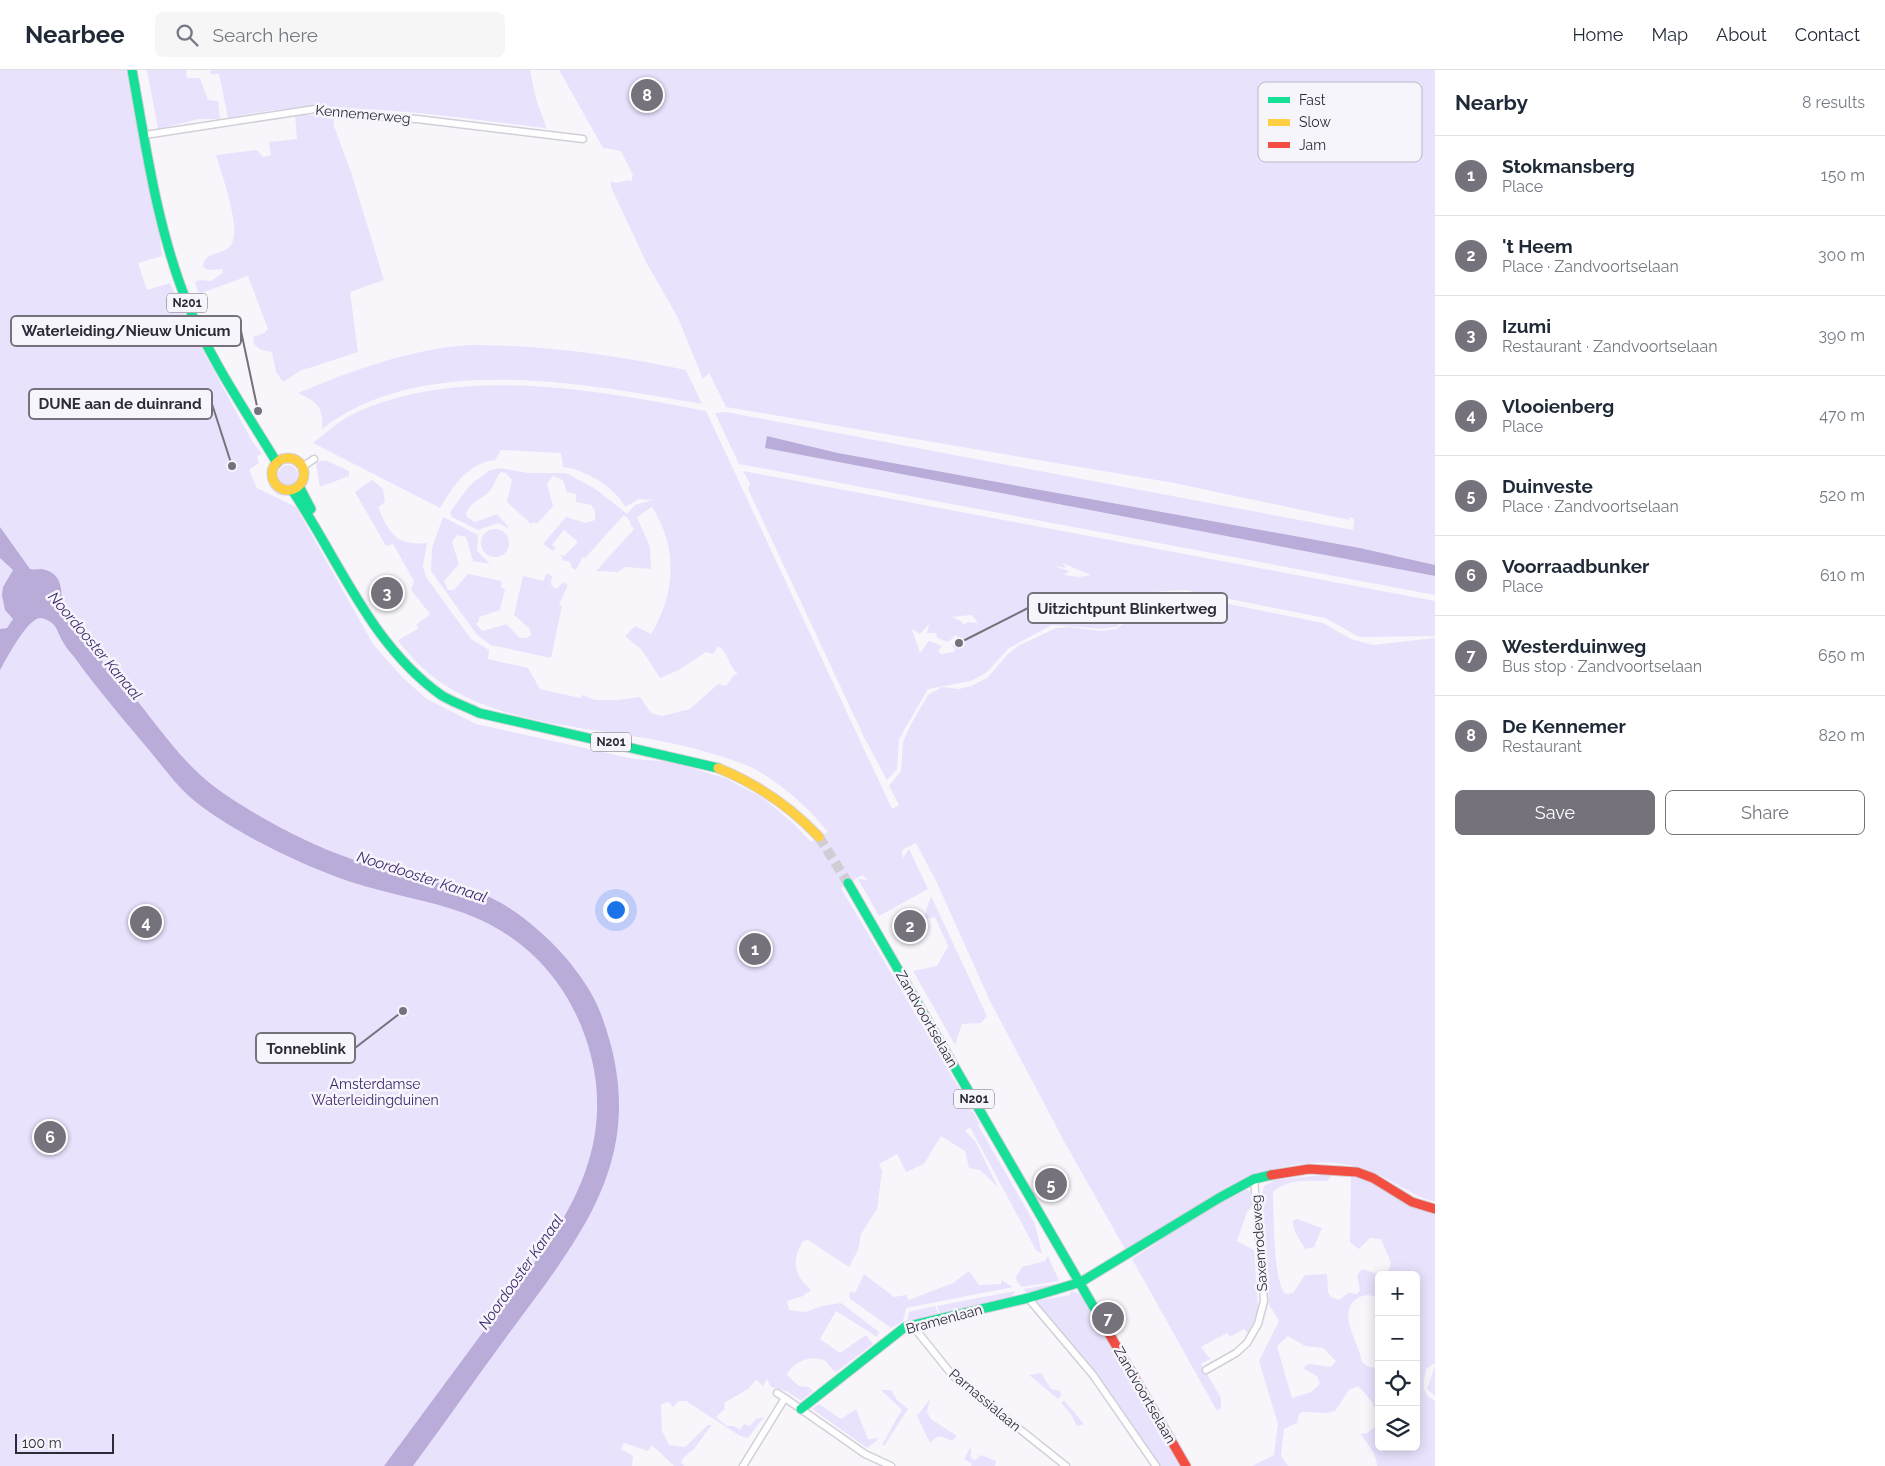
<!DOCTYPE html>
<meta charset="utf-8">
<style>
body{margin:0;font-family:Raleway,sans-serif;background:#f6f6f7;color:#1f2937}
.controls{position:absolute;right:15px;bottom:15px;display:grid;overflow:hidden;border-radius:8px;box-shadow:0 2px 12px #0003}
.controls button{width:45px;height:45px;display:grid;place-items:center;padding:0;border:0;border-bottom:1px solid #e0e1e3;background:#fff;color:#1f2937;font:25px sans-serif}
.scale{position:absolute;left:15px;bottom:12px;width:99px;box-sizing:border-box;padding-left:5px;border:2px solid #2e2b38;border-top:0;font-size:14px;line-height:18px;white-space:nowrap;color:#2e2b38;-webkit-text-stroke:4px #f7f5fc;paint-order:stroke}
.you{position:absolute;left:615px;top:839px;width:18px;height:18px;margin:-12px;border:4px solid #fff;border-radius:50%;background:#1a73e8;box-shadow:0 0 0 8px #1a73e833}
.badge{display:grid;place-items:center;width:32px;height:32px;border-radius:50%;background:#75727c;color:#fff;font-size:16px;font-weight:700}
.pin{position:absolute;translate:-50% -50%;border:2px solid #fff;box-shadow:0 1px 5px #0006}
.list{margin:0;padding:0;list-style:none}
h2{display:flex;justify-content:space-between;align-items:center;height:65px;margin:0;padding:0 20px;font-size:21px}
h2 small{font-size:16px;font-weight:400;color:#747a83}
.list li{display:grid;grid-template-columns:32px 1fr auto;gap:15px;align-items:center;box-sizing:border-box;height:80px;padding:0 20px;border-top:1px solid #e0e1e3}
.list b{display:block;font-size:19px;white-space:nowrap}
.list p{margin:0;font-size:16px;white-space:nowrap;color:#747a83}
.list em{font-size:16px;font-style:normal;color:#747a83}
.actions{display:flex;gap:10px;padding:15px 20px}
.actions a{flex:1;padding:11px 0;border:1px solid #75727c;border-radius:8px;text-align:center;font-size:18px;color:#75727c}
.actions .main{background:#75727c;color:#fff}
.icon{flex:none;width:28px;height:28px;fill:none;stroke:currentColor;stroke-width:2;stroke-linecap:round;stroke-linejoin:round}
.map{position:relative;flex:none;width:1435px;height:1396px;overflow:hidden}
header{display:flex;align-items:center;gap:30px;box-sizing:border-box;height:70px;padding:0 25px;background:#fff;border-bottom:1px solid #e0e1e3}
header strong{font-size:24px}
nav{display:flex;gap:28px;margin-inline-start:auto;font-size:18px}
.search{width:350px;height:45px;background:#f6f6f7;display:flex;align-items:center;gap:12px;box-sizing:border-box;padding:0 18px;border-radius:8px;color:#747a83;font-size:19px}
main{display:flex}
aside{flex:1;background:#fff}
.map>svg:first-child{display:block}
.green{fill:#e9e2fd;fill-rule:evenodd}
.water{fill:#b9acd8}
.lines{fill:none;stroke-linecap:round;stroke-linejoin:round}
.primary-tunnel{stroke:#d0cdd4;stroke-width:10;stroke-dasharray:10 5;stroke-linecap:butt}
.street-casing{stroke:#d2cfd8;stroke-width:9}
.fast-casing{stroke:#d2cfd8;stroke-width:11}
.slow-casing{stroke:#d2cfd8;stroke-width:11}
.jam-casing{stroke:#d2cfd8;stroke-width:11}
.street{stroke:#fefefe;stroke-width:6}
.fast{stroke:#16e098;stroke-width:9}
.slow{stroke:#ffcf43;stroke-width:9}
.jam{stroke:#f24e42;stroke-width:9}
.labels{text-anchor:middle;stroke-width:5;stroke-linejoin:round;paint-order:stroke}
.shield{fill:#f7f5fc;stroke:#6a6873;stroke-width:1}
.shield-label{font-size:12px;font-weight:bold;fill:#2e2b38}
.street-label{font-size:14px;fill:#2e2b38;stroke:#f7f5fc}
.park-label{font-size:14px;fill:#40266d;stroke:#f7f5fc}
.water-label{font-size:15px;font-style:italic;fill:#40266d;stroke:#f7f5fc}
.key{fill:#f7f5fc;stroke:#bbb8c1;stroke-width:1}
.key-label{font-size:14px;fill:#2e2b38}
.leader{fill:none;stroke:#75727c;stroke-width:2}
.callout-dot{fill:#75727c;stroke:#f7f5fc;stroke-width:2}
.callout{fill:#f7f5fc;stroke:#75727c;stroke-width:2}
.callout-label{font-size:15px;text-anchor:middle;font-weight:bold;fill:#2e2b38}
</style>
<header>
<strong>Nearbee</strong>
<div class="search"><svg class="icon" aria-label="search" viewBox="0 0 24 24"><circle cx="10" cy="10" r="6"/><path d="M15 15l6 6"/></svg>Search here</div>
<nav><a>Home</a><a>Map</a><a>About</a><a>Contact</a></nav>
</header>
<main>
<div class="map">
<svg width="1435" height="1396" viewBox="0 0 1435 1396">
<rect width="100%" height="100%" fill="#f8f6fb"/>
<path class="green" d="M0,0h126l33,160 3,26 -24,7 9,27 23,-7 31,64 51,94 10,13 -5,2 2,7 -10,7 8,18 39,19 77,137 30,34 24,21 49,25 158,35 39,3 54,17 36,19 31,26 17,18 17,-10c-19,-23 -40,-43 -65,-58 -17,-11 -37,-16 -57,-22 -85,-26 -191,-19 -266,-70 -16,-11 -29,-25 -41,-40l-1,-2 21,-12 -3,-3 14,-11 -19,-24 3,-9 -21,-37 -7,2 -31,-54 17,-12 11,9 2,13 -7,5c11,26 18,39 49,36l-4,23 3,11 45,62 18,11 -1,9 40,9 12,21 40,9 3,-3 12,5h23l22,-3 11,16 11,3 28,-7 28,-25 8,2 8,-11 4,-1c-10,-8 -9,-21 -20,-28l-5,8 -7,-2 -27,18 -19,8 -18,-28 -17,-14 10,-10 16,8c25,-41 27,-86 1,-127l-15,10 13,30 1,22 -26,-2 -7,5 -22,-1 38,-42 -4,-5 1,-2 -7,-7 -39,43 -2,-1 -7,13 -4,-2 -2,-6 -8,-2v-3l-5,-3 7,2 14,-14 -14,-12 -12,15 4,3 -3,3 -10,-7 23,-27 20,6 9,-3v-9l-4,-6 -15,-3v-8l-9,-2 -4,-12 -10,-4 -6,8 6,22 -16,18 -3,-2 -3,2 -24,-22 5,-22 -6,-7 -5,-1c-6,6 -6,14 -12,20 -8,7 -18,10 -23,21l1,4 8,5 22,-8 13,15 -12,-6 -20,7 -26,-13 -2,-5 20,-27 20,-15 11,-2 27,5h38l31,17 30,24 8,-9 18,-5 -14,-1 -14,8c-10,-20 -41,-38 -62,-40l-2,-14 -60,-3 -6,10c-27,3 -41,25 -55,48l-127,-65c14,-11 28,-24 44,-31 106,-47 239,-22 349,-1l186,398 7,-4 -10,-19 12,-15 2,-29 8,-18 17,-29 14,-8 17,2 12,-3 16,-8 20,-23 11,-9 38,-18 13,-1 32,4 15,-2 11,-8 12,-16 13,-7 27,-1 30,3 114,23 28,16 22,6 62,-7v564c-28,-8 -50,-28 -76,-35 -59,-14 -113,7 -162,38 -24,14 -46,33 -72,44l-60,-106 -75,-142 -53,-118 -21,-40 -14,7 1,8 6,-9 19,40 -49,27 -21,-37 10,1 -6,-5 -21,13 139,236 -2,1 57,99 7,30 -6,-4 -66,-123 -5,4 10,10 23,46 -18,-17 -11,-2 -4,-17 -24,-15 -17,28 -18,8 -9,-18 -18,10 3,7 -5,38 -16,25 -3,16 -9,17 -41,-27 -5,1c-12,20 -9,34 8,49l-8,6 -16,5 2,9 17,2 15,-6 20,-3 38,29 -2,5 -41,-26 -16,28 20,14 26,-18 7,9 -37,28c-5,-3 -7,-8 -11,-11 -12,-8 -34,2 -38,14l12,11 10,1 4,4 -12,10 -13,-9 -17,-5 -4,-8 -4,7 -7,-6 -8,9 -24,14 1,6 -9,8 11,9h7l6,4 4,-6 6,2 6,-7 8,-2 -16,21 -8,-2 -54,-35h-7l-6,6 -4,-5 -8,2 1,27 7,14 16,2 23,-22h4c-6,7 -10,13 -15,20 -5,8 -13,9 -16,18l4,3h-11l-22,-21 -4,6 -24,-8 -3,6 12,7 -1,10h-632z
M147,0h39l1,8h13l8,22 10,1 2,18h-21l-41,10z
M211,0h319l6,29 10,27 -1,5v-3c-85,-10 -171,-24 -256,-19 -21,1 -41,5 -61,9l-9,-44h-9z
M559,0h876v495l-75,-17 -522,-95 -71,-17 -2,12 670,128v19l-696,-131 -24,-51 11,-1 627,118 1,-11 -4,-2 -1,3 -175,-37 -448,-76 -17,-34 -6,6 -25,-61 -32,-56 -35,-75v-6l5,2 13,-3 2,2 2,-7 -12,-24 -18,-3z
M295,45h39v11l17,46 33,108 -34,12 8,60 -58,19 -17,11 -7,-10 -4,-20 -11,-2 -7,-6 -1,-7 11,-4 4,-4 -20,-53 -49,18 -4,-12 5,-2 11,1 12,-8 -1,-4 -14,1 -5,-3c0,-16 21,-11 28,-22 11,-16 -10,-72 -15,-90l41,-5 6,7 8,-2 -2,-13 28,-3z
M470,275c74,0 144,10 216,25l16,34c-116,-20 -280,-53 -380,25 1,-23 -4,-26 -24,-36 56,-23 111,-44 172,-48z
M319,391h8l22,10v5l-29,11 -4,-23z
M278 405a10 10 0 1 1 20 0a10 10 0 1 1-20 0Z
M743,401l692,130v35l-76,1 -34,-19 -140,-28 -32,2 -11,5 -15,21 -11,9 -14,2 -50,-4 -43,23 -23,25 -15,8 -43,8 -29,50 -2,30 -10,11 -23,-43 -116,-248 2,-5zM1062,493l29,12 -12,2 -15,-2 5,-4 -15,-5 13,2zM1035,532l4,4 3,15 -7,-9h-3l-3,-4zM972,545l6,8 -11,-1 -3,3 -3,-4 -10,-4zM929,554l-2,9h9l1,5 11,4 8,-7 3,3 -7,8 3,3 -1,3 -13,2 -3,-3 4,-5 -13,-5 -9,12 -8,-24 8,5z
M268,415l25,11 -15,-1z
M443,447l35,18 -1,16 13,13 -17,-3 -7,-24 -9,-2 -5,7 7,22 -15,17 4,9h6l14,-16 34,7 -1,6 4,2 -5,21 -21,7v4l-3,3 7,7 23,-7 14,14h7l4,-3 -1,-6 -16,-14 9,-39 20,5 4,-8 5,3 -1,9 6,4 6,-7 5,3 -9,20 3,1 -11,52 -60,-13 -14,-10 -46,-64 1,-23z
M481 473a14 14 0 1 1 28 0a14 14 0 1 1-28 0Z
M931,826l56,120 -6,7 -19,1 -7,21 -42,-74 24,-5 11,-20 -13,-29 -12,3z
M1333,1104l-6,7c-19,0 -39,-3 -54,11 1,25 0,81 11,101l4,1 5,-1 12,-18 22,-1 1,18 3,5 8,3 9,-7 9,1 3,-3 -3,-16 5,-6 19,6h-2v24c-6,-4 -13,-5 -19,-2 -26,12 -1,46 2,65l5,4 12,3v78h37v-172h-31l3,-3 3,-9 -10,-24 -11,-1 -11,11 -9,-7 1,-67 4,-1 80,39v150l-9,6c-3,15 -6,23 9,32v65h-58c0,-12 -10,-23 -17,-32l7,-1 10,-8c4,-13 -10,-31 -19,-39l-9,4 -14,21 -8,2 -24,-1 -4,2 -2,9 -13,6 -3,27 7,10h-36l22,-11 4,-31 -19,-63 20,-40 -10,-16 -7,-111 2,-8 11,-6zM1288,1266l17,10 18,2 13,13 -5,6 -21,-3 -5,2 -1,3 13,7 3,8 -9,8 -19,6 -15,-52z
M1247,1119l3,3 2,15 -5,5 -10,29 17,9 4,57 -1,9 -9,17 -4,-4 -14,8 -3,-4 -26,14 9,12 -9,5 20,34v10l-4,3 -85,-152 78,-51z
M1297,1149l25,9 -8,19 -9,2c-4,-8 -13,-19 -12,-28z
M1048,1186l11,25 -37,6 -5,-5 -1,-5 6,-10 23,-6z
M969,1201l10,14 22,-1v-4l12,7 -107,21 -3,13 -12,7 -42,-30 1,-7 5,2 9,-19 30,23 12,-2 3,5 44,-17z
M1062,1213l-33,12 -6,-6z
M1015,1221l-4,8 -71,16 -3,-9z
M1071,1221l9,3 15,23 85,149h-21l-123,-165 34,-6z
M935,1236l4,10 -32,6 2,-10z
M1435,1296v30l-8,-7z
M1041,1303l10,16 9,2 1,5 -3,3 -29,-24z
M881,1320h10l6,10 11,9 -24,37 -2,-2c8,-11 12,-23 20,-34z
M930,1329l-3,13 4,7 26,17 -5,5c-10,-5 -14,-7 -22,2l-13,-27z
M1064,1330l20,24 -7,2 -6,-12 -10,-11z
M819,1334l22,15 15,-10 12,30 12,-1 -13,10 -55,-39z
M971,1376v12l4,2 6,-5 15,6 -1,5h-24l1,-2 -8,-5z"/>
<path class="water" d="M767,366l71,17 522,95 75,17v11l-670,-128z
M0,457l30,42c4,1 8,0 12,0 26,5 17,29 22,47 24,30 50,58 75,87 23,29 47,63 77,85 38,28 106,64 152,76 38,10 79,16 117,31 45,19 99,73 116,119 50,134 -12,212 -88,314 -34,46 -66,92 -100,138h-29l156,-211c43,-62 70,-123 51,-199 -17,-67 -61,-119 -127,-143 -36,-13 -76,-19 -113,-31 -49,-17 -108,-45 -150,-76 -21,-15 -36,-37 -52,-56 -25,-30 -51,-60 -74,-92 -4,-5 -9,-10 -12,-16 -4,-6 -5,-13 -10,-18 -3,-3 -9,-6 -13,-6 -13,1 -33,40 -40,52v-41l7,-1 6,-9 -8,-9 -3,-15 1,-8 10,-17 -13,-12z"/>
<g class="lines">
<path class="primary-tunnel" d="M819,767l29,46"/>
<g class="street-casing">
<path id="street" d="M145,65l170,-26 48,7 54,3 166,20
M302,397l12,-8
M1028,1228l65,77 63,91
M912,1255l41,51 113,90
M1206,1300l30,-17 11,-10 11,-19 6,-23 -10,-122
M777,1323l8,5
M743,1396l42,-68 80,56 26,12"/>
</g>
<g class="fast-casing">
<path id="fast" d="M132,0c14,77 25,157 54,230 23,58 59,110 91,163
M299,416l12,23
M292,420c47,70 78,154 149,205 11,7 26,12 38,18l239,55
M848,813l252,435
M801,1339l104,-82 123,-29 53,-16 138,-84 35,-19 17,-4"/>
</g>
<g class="slow-casing">
<path id="slow" d="M272 404a16 16 0 1 1 32 0a16 16 0 1 1-32 0Z
M718,698c39,16 72,38 101,69"/>
</g>
<g class="jam-casing">
<path id="jam" d="M1271,1105l38,-6 48,3 16,6 39,24 23,7
M1100,1248l86,148"/>
</g>
<use href="#street" class="street"/>
<use href="#fast" class="fast"/>
<use href="#slow" class="slow"/>
<use href="#jam" class="jam"/>
</g>
<g class="labels">
<g class="shield">
<rect x="167" y="223.5" width="40" height="19" rx="4"/>
<rect x="591" y="662.5" width="40" height="19" rx="4"/>
<rect x="954" y="1019.5" width="40" height="19" rx="4"/>
</g>
<g class="shield-label">
<text x="187" y="237">N201</text>
<text x="611" y="676">N201</text>
<text x="974" y="1033">N201</text>
</g>
<g class="street-label">
<text transform="translate(363 44) rotate(5)" y="5">Kennemerweg</text>
<text transform="translate(927 949) rotate(60)" y="5">Zandvoortselaan</text>
<text transform="translate(1259 1173) rotate(-94)" y="5">Saxenrodeweg</text>
<text transform="translate(944 1249) rotate(-15)" y="5">Bramenlaan</text>
<text transform="translate(1145 1325) rotate(60)" y="5">Zandvoortselaan</text>
<text transform="translate(985 1330) rotate(40)" y="5">Parnassialaan</text>
</g>
<g class="park-label">
<text x="375" y="1019">Amsterdamse<tspan x="375" dy="16">Waterleidingduinen</tspan></text>
</g>
<g class="water-label">
<text transform="translate(95 576) rotate(50)" y="5">Noordooster Kanaal</text>
<text transform="translate(422 807) rotate(18)" y="5">Noordooster Kanaal</text>
<text transform="translate(521 1202) rotate(-55)" y="5">Noordooster Kanaal</text>
</g>
</g>
<rect x="1258" y="12" width="164" height="80" rx="8" class="key"/>
<rect x="1268" y="27" width="22" height="6" fill="#16e098"/>
<rect x="1268" y="49" width="22" height="7" fill="#ffcf43"/>
<rect x="1268" y="72" width="22" height="6" fill="#f24e42"/>
<g class="key-label">
<text x="1299" y="35">Fast</text>
<text x="1299" y="57">Slow</text>
<text x="1299" y="80">Jam</text>
</g>
<path class="leader" d="M258 341L241 261M232 396L212 334M959 573L1028 538M403 941L355 978"/>
<g class="callout-dot">
<circle cx="258" cy="341" r="5"/>
<circle cx="232" cy="396" r="5"/>
<circle cx="959" cy="573" r="5"/>
<circle cx="403" cy="941" r="5"/>
</g>
<g class="callout">
<rect x="11" y="246" width="230" height="30" rx="5"/>
<rect x="29" y="319" width="183" height="30" rx="5"/>
<rect x="1028" y="523" width="199" height="30" rx="5"/>
<rect x="256" y="963" width="99" height="30" rx="5"/>
</g>
<g class="callout-label">
<text x="126" y="266">Waterleiding/Nieuw Unicum</text>
<text x="120" y="339">DUNE aan de duinrand</text>
<text x="1127" y="544">Uitzichtpunt Blinkertweg</text>
<text x="306" y="984">Tonneblink</text>
</g>
</svg>
<div class="controls">
<button>+</button>
<button>−</button>
<button><svg class="icon" aria-label="locate" viewBox="0 0 24 24"><circle cx="12" cy="12" r="6"/><path d="M12 2v4M12 18v4M2 12h4M18 12h4"/></svg></button>
<button><svg class="icon" aria-label="layers" viewBox="0 0 24 24"><path d="M12 4l9 5-9 5-9-5zM3 14l9 5 9-5"/></svg></button>
</div>
<div class="scale">100 m</div>
<div class="you"></div>
<div class="pin badge" style="left:755px;top:879px">1</div>
<div class="pin badge" style="left:910px;top:856px">2</div>
<div class="pin badge" style="left:387px;top:523px">3</div>
<div class="pin badge" style="left:146px;top:852px">4</div>
<div class="pin badge" style="left:1051px;top:1114px">5</div>
<div class="pin badge" style="left:50px;top:1067px">6</div>
<div class="pin badge" style="left:1108px;top:1248px">7</div>
<div class="pin badge" style="left:647px;top:25px">8</div>
</div>
<aside>
<h2>Nearby<small>8 results</small></h2>
<ul class="list">
<li><span class="badge">1</span><div><b>Stokmansberg</b><p>Place</p></div><em>150 m</em></li>
<li><span class="badge">2</span><div><b>'t Heem</b><p>Place · Zandvoortselaan</p></div><em>300 m</em></li>
<li><span class="badge">3</span><div><b>Izumi</b><p>Restaurant · Zandvoortselaan</p></div><em>390 m</em></li>
<li><span class="badge">4</span><div><b>Vlooienberg</b><p>Place</p></div><em>470 m</em></li>
<li><span class="badge">5</span><div><b>Duinveste</b><p>Place · Zandvoortselaan</p></div><em>520 m</em></li>
<li><span class="badge">6</span><div><b>Voorraadbunker</b><p>Place</p></div><em>610 m</em></li>
<li><span class="badge">7</span><div><b>Westerduinweg</b><p>Bus stop · Zandvoortselaan</p></div><em>650 m</em></li>
<li><span class="badge">8</span><div><b>De Kennemer</b><p>Restaurant</p></div><em>820 m</em></li>
</ul>
<div class="actions"><a class="main">Save</a><a>Share</a></div>
</aside>
</main>
